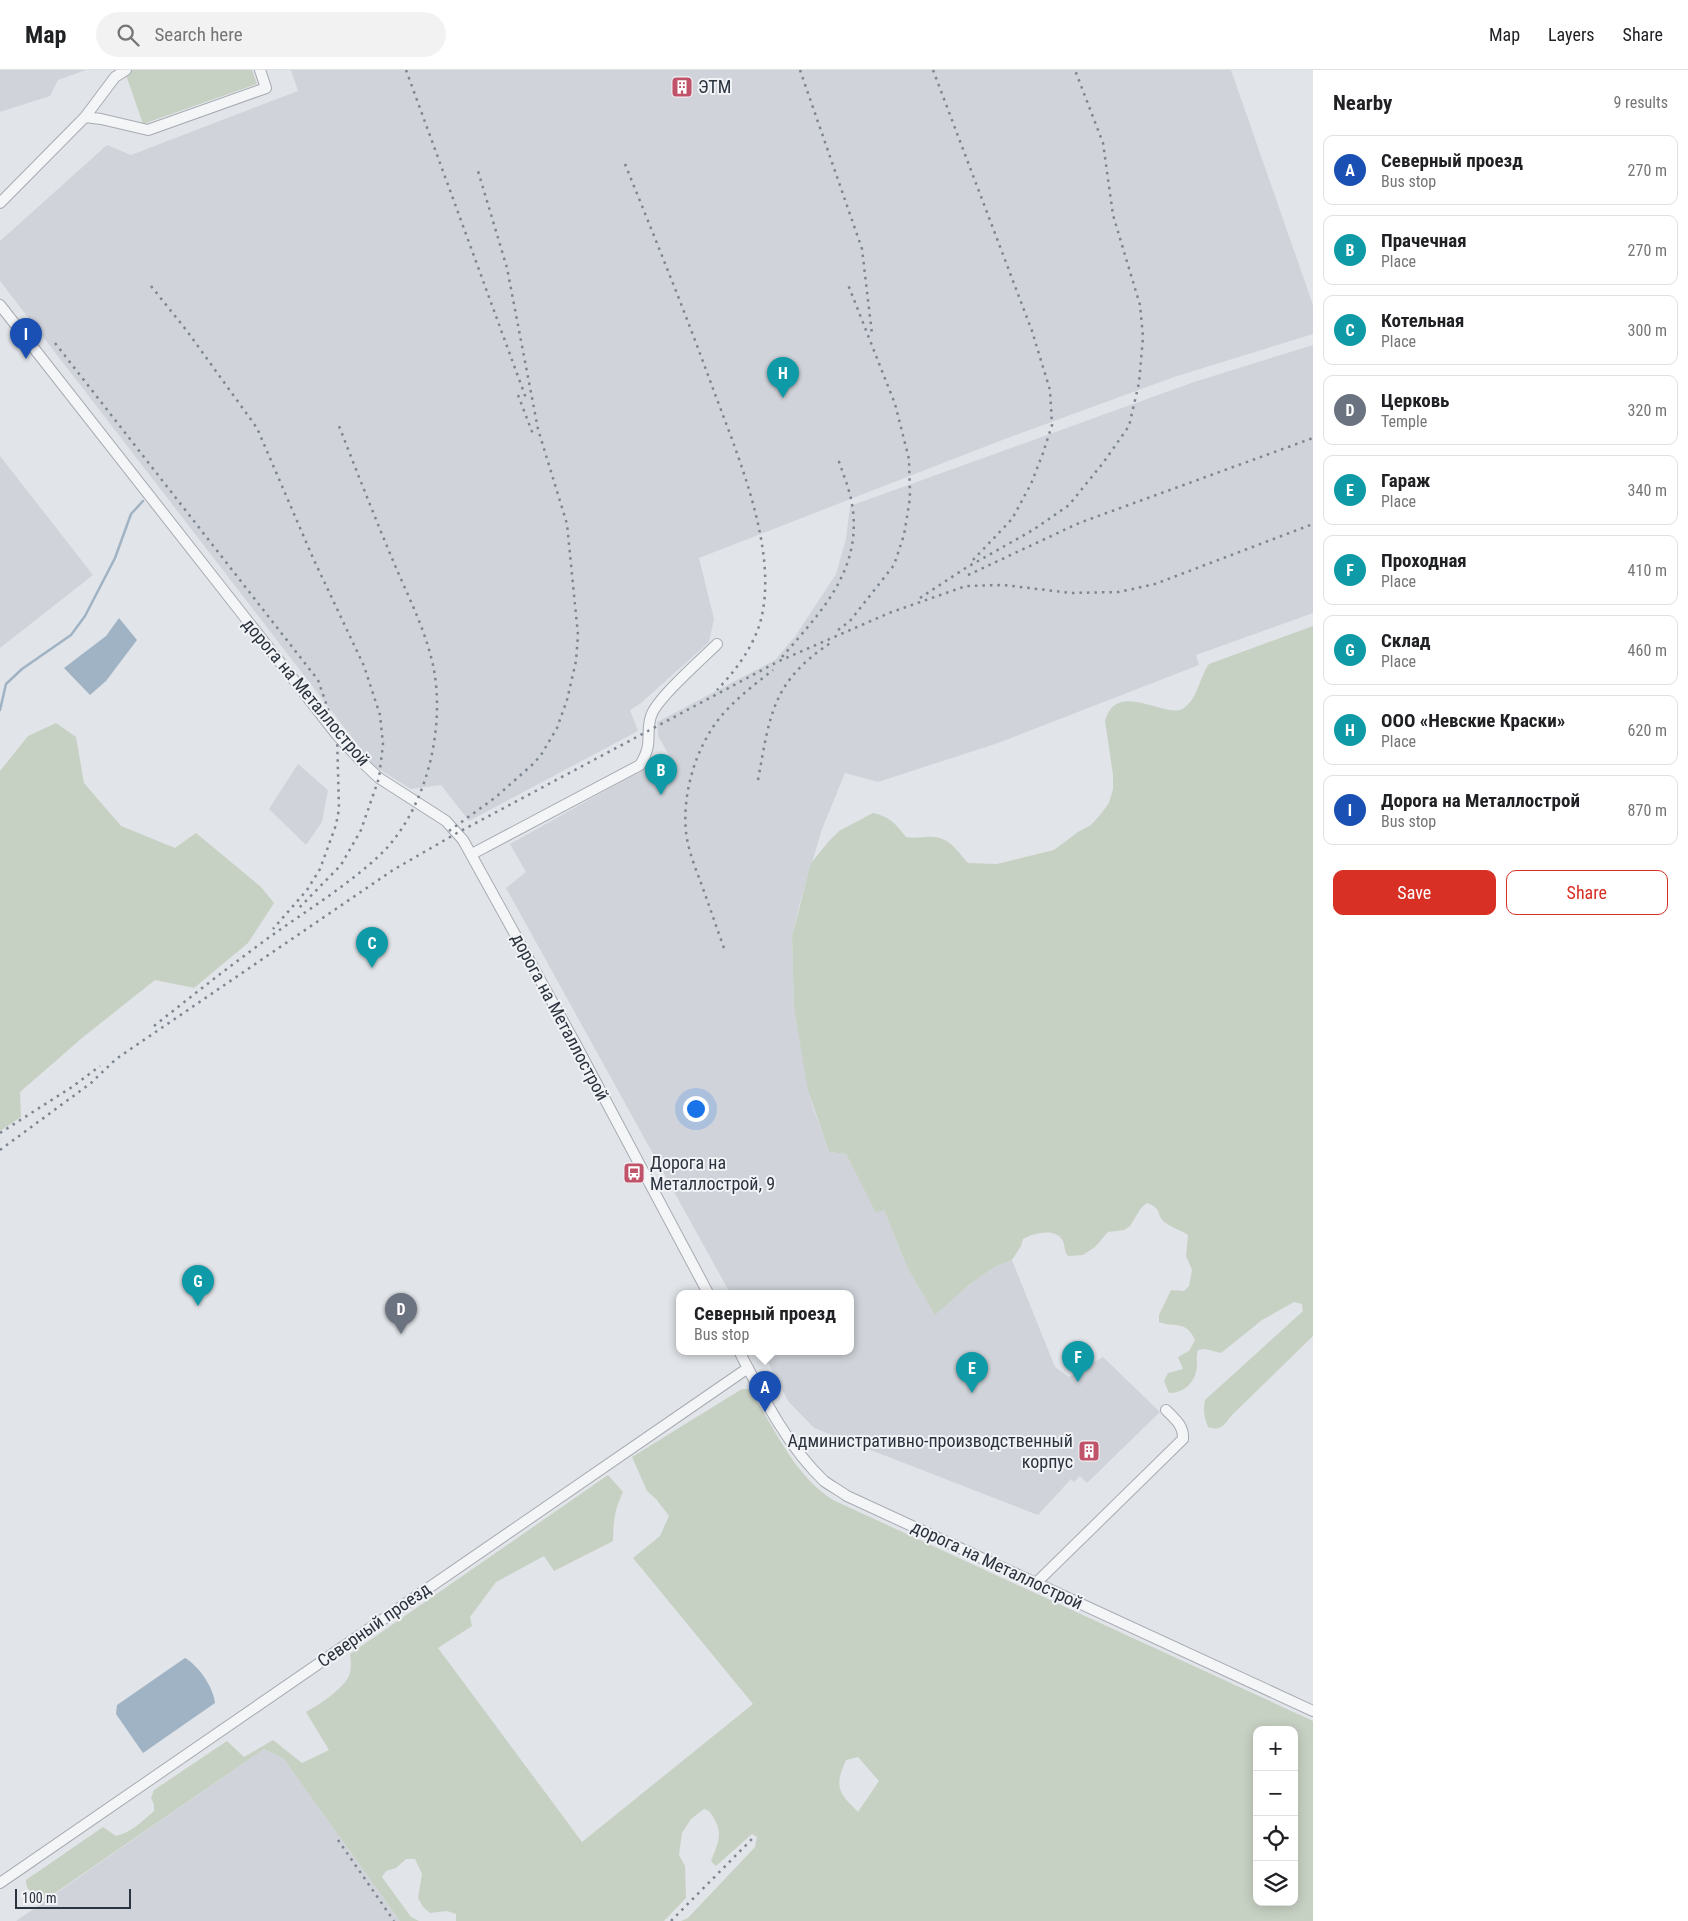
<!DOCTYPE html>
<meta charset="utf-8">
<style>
body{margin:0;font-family:"Roboto Condensed",sans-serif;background:#f2f2f2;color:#202124}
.controls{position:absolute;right:15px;bottom:15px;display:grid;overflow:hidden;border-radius:10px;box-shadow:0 2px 12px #0003}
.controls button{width:45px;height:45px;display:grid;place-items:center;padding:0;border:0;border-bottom:1px solid #e0e0e0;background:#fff;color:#202124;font:25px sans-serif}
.scale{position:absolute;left:15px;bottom:12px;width:116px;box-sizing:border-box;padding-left:5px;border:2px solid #2b333e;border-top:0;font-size:14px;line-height:18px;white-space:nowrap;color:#2b333e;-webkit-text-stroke:4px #f1f3f6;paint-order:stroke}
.you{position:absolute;left:695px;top:1038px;width:18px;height:18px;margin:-12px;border:4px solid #fff;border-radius:50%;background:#1a73e8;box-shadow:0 0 0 8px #1a73e833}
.badge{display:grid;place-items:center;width:32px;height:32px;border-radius:50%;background:#d93025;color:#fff;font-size:16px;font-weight:700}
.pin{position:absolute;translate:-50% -41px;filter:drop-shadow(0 1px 2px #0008)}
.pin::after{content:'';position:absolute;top:26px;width:18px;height:15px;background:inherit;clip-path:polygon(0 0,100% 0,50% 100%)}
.popup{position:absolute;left:676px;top:1220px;width:178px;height:65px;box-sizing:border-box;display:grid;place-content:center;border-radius:10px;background:#fff;filter:drop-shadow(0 1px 4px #0005);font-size:16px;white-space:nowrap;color:#757577}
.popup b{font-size:19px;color:#202124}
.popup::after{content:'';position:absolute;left:50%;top:100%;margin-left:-10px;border:10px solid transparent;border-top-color:#fff}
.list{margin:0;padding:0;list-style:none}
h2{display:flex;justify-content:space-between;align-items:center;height:65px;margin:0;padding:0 20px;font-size:21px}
h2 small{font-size:16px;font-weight:400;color:#757577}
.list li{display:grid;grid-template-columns:32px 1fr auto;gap:15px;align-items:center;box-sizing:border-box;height:70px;margin:0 10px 10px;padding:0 10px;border:1px solid #e0e0e0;border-radius:10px}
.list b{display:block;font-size:19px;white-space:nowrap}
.list p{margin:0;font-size:16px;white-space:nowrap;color:#757577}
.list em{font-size:16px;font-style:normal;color:#757577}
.actions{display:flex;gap:10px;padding:15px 20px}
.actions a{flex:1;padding:11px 0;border:1px solid #d93025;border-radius:10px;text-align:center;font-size:18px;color:#d93025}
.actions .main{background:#d93025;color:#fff}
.icon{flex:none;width:28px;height:28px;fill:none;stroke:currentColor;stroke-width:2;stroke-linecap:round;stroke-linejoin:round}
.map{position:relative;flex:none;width:1313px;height:1851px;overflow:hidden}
header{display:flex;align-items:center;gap:30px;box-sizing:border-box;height:70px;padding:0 25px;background:#fff;border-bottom:1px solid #e0e0e0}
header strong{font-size:24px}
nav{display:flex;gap:28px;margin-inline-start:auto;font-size:18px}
.search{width:350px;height:45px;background:#f2f2f2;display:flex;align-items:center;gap:12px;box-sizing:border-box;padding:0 18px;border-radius:28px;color:#757577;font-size:19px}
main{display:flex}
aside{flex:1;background:#fff}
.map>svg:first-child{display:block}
.built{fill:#d0d4da}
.green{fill:#c7d1c3;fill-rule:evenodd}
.water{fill:#a0b3c5}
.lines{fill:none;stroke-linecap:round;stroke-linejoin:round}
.stream{stroke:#a0b3c5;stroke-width:2.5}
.minor-casing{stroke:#a7abb2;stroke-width:12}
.minor{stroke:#f4f5f7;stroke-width:10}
.rail{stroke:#7c8590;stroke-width:2.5;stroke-dasharray:2.5 5;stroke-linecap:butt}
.labels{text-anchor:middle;stroke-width:4;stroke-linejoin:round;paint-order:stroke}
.poi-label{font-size:18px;fill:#2b333e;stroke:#f1f3f6;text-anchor:start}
.street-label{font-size:18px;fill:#2b333e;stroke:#f1f3f6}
</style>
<header>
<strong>Map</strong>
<div class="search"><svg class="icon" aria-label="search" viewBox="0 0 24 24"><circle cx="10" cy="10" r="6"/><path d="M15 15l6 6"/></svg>Search here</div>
<nav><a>Map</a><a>Layers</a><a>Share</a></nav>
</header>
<main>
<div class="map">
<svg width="1313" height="1851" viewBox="0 0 1313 1851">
<rect width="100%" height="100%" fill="#e1e4e8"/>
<path class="built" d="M0,0h86l-28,10 -8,16 -50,16z
M291,0h940l82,235v29l-139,43 -177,65 -298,116 15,61 -5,23 -68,61 -11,7 8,21 -169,90 -28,-36 -30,4 -37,-23 -374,-485v-40l107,-96 24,10 167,-64z
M1313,275v268l-117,42 3,10 -201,78 -120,39 -33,-9 -23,56 -23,77 -7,30 2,72 18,96 17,48 17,2 30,58 8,-2 23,57 28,47 35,-30 26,-18 16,-6 43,107 14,10 34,-20 57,55 -73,71 -7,-7 -6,6 -3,-3 -33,36 -224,-87 -26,-27 -26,-50h88v-58h-120l-224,-405 20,-16 -16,-28 159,-89 -11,-19 -1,-14 118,-62 21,-25 40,-61 10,-35 4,-33 344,-124z
M0,386l93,119 -93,73z
M298,694l30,26 -6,32 -16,23 -37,-36z
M264,1679l19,9 117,163h-384z"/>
<path class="green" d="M131,0h121l5,14 -114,40 -18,-52z
M1313,556v710l-82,80c-7,10 -11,15 -23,11 -4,-10 -5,-17 -3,-27l98,-89 -1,-7 -8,-2 -32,18 -41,33 -16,-4 -7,1c-2,6 -1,11 -1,17 -2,15 -12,26 -28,26l-5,-12 4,-8 15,-4 -5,-12 11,-6 6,-11c-9,-20 -19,-12 -36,-18v-7l12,-25 13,1 5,-5 3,-16 -6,-14 2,-21c-7,-5 -16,-7 -22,-12 -11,-7 -2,-14 -19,-20l-6,5 -11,18 -6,4 -16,2 -13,15 -12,8 -15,1c-4,-5 -3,-10 -5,-15 -7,-14 -30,-8 -40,-2l-2,7 -9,14 -16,6 -26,18 -35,31 -28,-48 -23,-57 -8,3 -30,-59 -17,-2 -21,-62 -14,-82 -2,-72 19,-73 18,-22 10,-10 34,-18c17,4 22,10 33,24 10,2 18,-1 28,0 16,1 24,15 34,26l29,1 57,-14 24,-18 13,-7 9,-10 9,-12 4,-14v-14l-8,-54c12,-43 62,0 79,-13 14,-10 15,-30 25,-44z
M56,653l20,14 8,46 37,43 54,22 21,-15 65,54 13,16 -26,40 -54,45 -39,-8 -73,58 -62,54 1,25 -21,14v-360l28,-35z
M742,1319h7l5,7c24,39 41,79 79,104l480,221v200h-632l7,-3 67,-71 2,-10 -5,-3 -36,32 -5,-5c9,-22 13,-30 -2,-50l-5,-2 -13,10 -9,14 -3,22 6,11 1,32 -22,23h-208v-7l-9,-3 -17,2 -7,-6 -5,-9 4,-24 -7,-15h-9l-10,9 -10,3 -4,6 29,40 8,4h-19l-117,-163 -19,-9 -222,153c-7,-6 -17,-12 -16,-22l77,-53 13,9c16,-4 25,-14 38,-25v-7l-3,-6 3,-8 73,-49 17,16 29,-17 29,23 27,-13 -23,-38c14,-8 33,-20 42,-34 4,-7 3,-16 2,-24l258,-179 15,17c-8,16 -10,31 -10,49l-59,30 -10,-15 -48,26 -26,35 2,9 -34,22 144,194 171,-138 -120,-146 27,-22 9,-20 -13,-17 -9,-8 -15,-34zM1257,1660h37v172h-37zM858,1687l21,24 -21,31c-20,-20 -24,-25 -12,-52z"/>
<path class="water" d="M119,548l18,22 -31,41 -16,14 -26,-27 42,-32z
M185,1588c13,7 29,30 30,45l-72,50 -27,-39 1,-9z"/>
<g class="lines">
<path class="stream" d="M0,640l6,-26 16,-15 49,-34 14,-19 30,-58 16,-44 12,-13"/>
<g class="minor-casing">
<path id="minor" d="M126,0l-11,7 -30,40 16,2 47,11 118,-42 -6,-18
M0,133l85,-86
M0,235l337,430 25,27 17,16 67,43 17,19 112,203 133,250
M472,784l168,-89c14,-22 5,-30 11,-49 6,-18 51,-57 66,-72
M739,1281c23,44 48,95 85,130 7,5 16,10 23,15l466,215
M1036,1513l147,-144c1,-13 -8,-20 -17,-29
M0,1813l748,-515"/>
</g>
<use href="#minor" class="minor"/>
<path class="rail" d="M406,0l121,331
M800,0l62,179 10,85
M933,0l99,261 18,59 2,35 -9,28 -12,31 -19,35 -39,41
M625,94c30,74 60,148 87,222 24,65 63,155 51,224 -5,31 -25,58 -46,80
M151,216l36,45 70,97 56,130 51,108 16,49 3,29 -4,34 -18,52 -20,35 -44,45
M55,273l263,337 19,55 2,74 -3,16 -16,44 -13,21 -34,39
M518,325l16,42
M968,505l111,-52 234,-85
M920,528l44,-29 69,-39 36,-25 34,-42 26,-37 10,-43 4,-46 -3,-32 -27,-90 -10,-72 -28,-73
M838,560l12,-9 44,-56 10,-30 6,-37 -1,-39 -14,-55 -48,-122
M782,587c37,-43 78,-84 71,-146 -2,-18 -9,-35 -15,-52
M758,710c12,-65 14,-99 74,-138
M449,761l47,-34 37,-33 8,-9 16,-27 10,-28 9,-39 2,-26 -11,-111 -29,-95 -31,-161 -29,-97
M724,878c-8,-22 -15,-43 -23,-65 -6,-16 -13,-33 -15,-51 -4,-39 10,-86 36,-117 15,-17 33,-31 51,-45
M154,956c39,-31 77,-61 117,-90 38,-27 79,-52 112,-84 44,-45 63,-125 50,-187 -8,-36 -25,-69 -39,-102 -19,-45 -37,-91 -55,-137
M0,1063l72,-46 28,-21
M0,1080l91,-67 25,-24 277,-189 64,-37 322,-172 110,-48 77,-27 38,-1 67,8 48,-1 36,-8 158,-60
M338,1770l56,81
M671,1851l83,-84"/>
</g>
<defs>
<g id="building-square" transform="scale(1.125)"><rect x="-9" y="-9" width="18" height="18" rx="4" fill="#c05369" stroke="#f1f3f6"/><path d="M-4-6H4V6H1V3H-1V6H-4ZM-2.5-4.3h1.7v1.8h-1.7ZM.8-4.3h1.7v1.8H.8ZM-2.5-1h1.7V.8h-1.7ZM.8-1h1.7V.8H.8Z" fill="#fff"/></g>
<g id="bus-square" transform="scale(1.125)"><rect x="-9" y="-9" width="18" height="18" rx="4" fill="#c05369" stroke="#f1f3f6"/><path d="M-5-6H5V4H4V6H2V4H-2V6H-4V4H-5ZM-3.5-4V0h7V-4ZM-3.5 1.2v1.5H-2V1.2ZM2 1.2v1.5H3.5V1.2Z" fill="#fff"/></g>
</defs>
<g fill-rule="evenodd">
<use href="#building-square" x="682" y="17"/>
<use href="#bus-square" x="634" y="1103"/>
<use href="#building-square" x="1089" y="1381"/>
</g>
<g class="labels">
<g class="poi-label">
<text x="698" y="23">ЭТМ</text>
<text x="650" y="1099">Дорога на<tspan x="650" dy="21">Металлострой, 9</tspan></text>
<text x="1073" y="1377" text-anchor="end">Административно-производственный<tspan x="1073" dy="21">корпус</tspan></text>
</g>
<g class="street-label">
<text transform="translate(306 622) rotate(50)" y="6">дорога на Металлострой</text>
<text transform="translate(560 947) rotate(62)" y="6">дорога на Металлострой</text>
<text transform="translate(997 1495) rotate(25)" y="6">дорога на Металлострой</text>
<text transform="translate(374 1555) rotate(-35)" y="6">Северный проезд</text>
</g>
</g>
</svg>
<div class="controls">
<button>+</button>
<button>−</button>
<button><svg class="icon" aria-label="locate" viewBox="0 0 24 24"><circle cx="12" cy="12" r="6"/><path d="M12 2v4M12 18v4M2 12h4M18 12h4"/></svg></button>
<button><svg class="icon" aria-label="layers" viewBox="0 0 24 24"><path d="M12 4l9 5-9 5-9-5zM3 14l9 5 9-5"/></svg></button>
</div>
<div class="scale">100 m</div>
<div class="you"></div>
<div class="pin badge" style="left:765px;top:1342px;background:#1a4fb4">A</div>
<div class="popup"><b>Северный проезд</b>Bus stop</div>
<div class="pin badge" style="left:661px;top:725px;background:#0f9aa8">B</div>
<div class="pin badge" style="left:372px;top:898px;background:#0f9aa8">C</div>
<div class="pin badge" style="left:401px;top:1264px;background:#6b7280">D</div>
<div class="pin badge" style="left:972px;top:1323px;background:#0f9aa8">E</div>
<div class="pin badge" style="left:1078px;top:1312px;background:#0f9aa8">F</div>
<div class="pin badge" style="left:198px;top:1236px;background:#0f9aa8">G</div>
<div class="pin badge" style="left:783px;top:328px;background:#0f9aa8">H</div>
<div class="pin badge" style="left:26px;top:289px;background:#1a4fb4">I</div>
</div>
<aside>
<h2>Nearby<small>9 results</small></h2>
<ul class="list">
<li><span class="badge" style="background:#1a4fb4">A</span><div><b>Северный проезд</b><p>Bus stop</p></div><em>270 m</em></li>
<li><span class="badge" style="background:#0f9aa8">B</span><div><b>Прачечная</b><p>Place</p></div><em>270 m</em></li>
<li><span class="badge" style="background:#0f9aa8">C</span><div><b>Котельная</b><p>Place</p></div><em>300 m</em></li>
<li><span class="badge" style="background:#6b7280">D</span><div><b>Церковь</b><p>Temple</p></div><em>320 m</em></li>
<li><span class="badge" style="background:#0f9aa8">E</span><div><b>Гараж</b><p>Place</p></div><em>340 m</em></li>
<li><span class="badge" style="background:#0f9aa8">F</span><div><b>Проходная</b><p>Place</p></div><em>410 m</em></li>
<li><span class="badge" style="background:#0f9aa8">G</span><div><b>Склад</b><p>Place</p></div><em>460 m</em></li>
<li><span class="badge" style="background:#0f9aa8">H</span><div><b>ООО «Невские Краски»</b><p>Place</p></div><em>620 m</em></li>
<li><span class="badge" style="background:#1a4fb4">I</span><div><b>Дорога на Металлострой</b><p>Bus stop</p></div><em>870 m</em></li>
</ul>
<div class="actions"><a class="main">Save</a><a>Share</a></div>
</aside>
</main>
